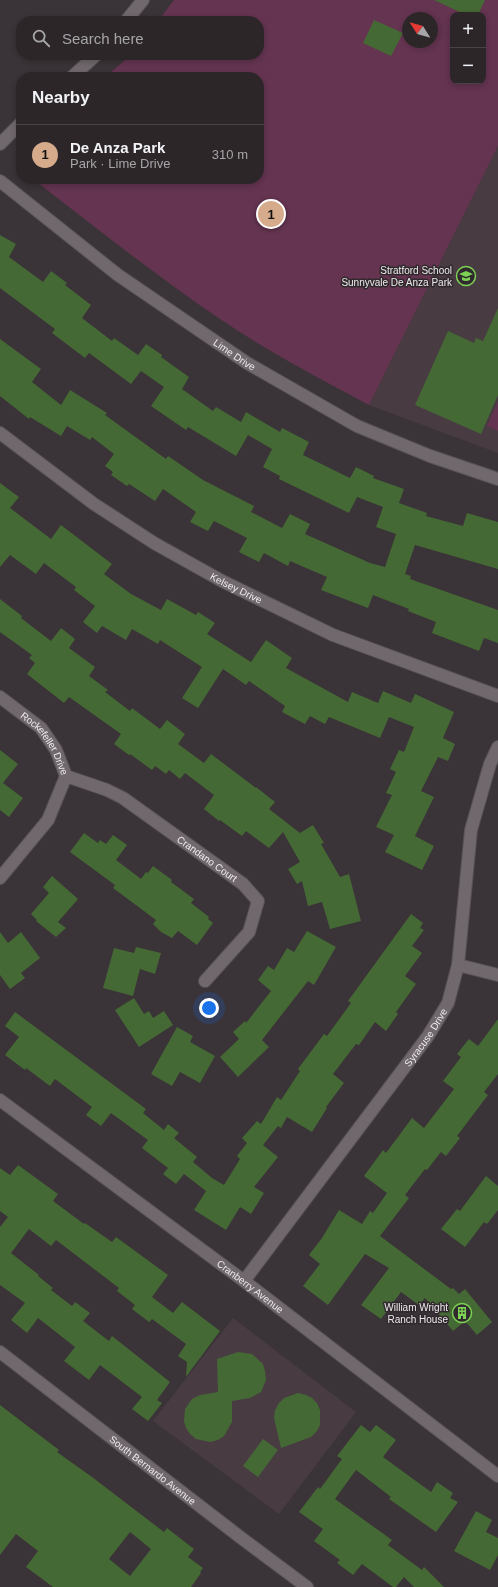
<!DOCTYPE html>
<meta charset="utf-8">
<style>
body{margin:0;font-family:Arial,sans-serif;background:#383235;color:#f1f3f6}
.controls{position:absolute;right:12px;top:12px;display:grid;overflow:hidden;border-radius:8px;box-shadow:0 2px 6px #0003}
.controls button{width:36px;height:36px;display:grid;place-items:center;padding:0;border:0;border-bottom:1px solid #484346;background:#2c2629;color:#f1f3f6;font:20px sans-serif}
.compass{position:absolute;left:402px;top:12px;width:36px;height:36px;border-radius:50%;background:#2c2629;box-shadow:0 2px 6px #0003;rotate:307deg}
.you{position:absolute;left:209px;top:1008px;width:14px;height:14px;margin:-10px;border:3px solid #fff;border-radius:50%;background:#1a73e8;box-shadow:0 0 0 6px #1a73e833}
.badge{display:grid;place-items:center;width:26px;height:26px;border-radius:50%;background:#d6ab8b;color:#111;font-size:13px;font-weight:700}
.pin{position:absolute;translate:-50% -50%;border:2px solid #fff;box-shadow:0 1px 4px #0006}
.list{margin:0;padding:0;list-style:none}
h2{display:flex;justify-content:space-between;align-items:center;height:52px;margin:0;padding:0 16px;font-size:17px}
h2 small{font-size:13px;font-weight:400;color:#a6a5a8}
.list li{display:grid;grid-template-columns:26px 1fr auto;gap:12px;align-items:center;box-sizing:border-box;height:60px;padding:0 16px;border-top:1px solid #484346}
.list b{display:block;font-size:15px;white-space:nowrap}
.list p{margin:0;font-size:13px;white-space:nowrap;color:#a6a5a8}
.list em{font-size:13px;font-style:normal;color:#a6a5a8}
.icon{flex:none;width:22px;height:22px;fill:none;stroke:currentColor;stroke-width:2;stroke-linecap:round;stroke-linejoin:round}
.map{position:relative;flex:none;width:498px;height:1587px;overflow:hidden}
.search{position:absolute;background:#2c2629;box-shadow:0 2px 6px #0003;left:16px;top:16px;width:248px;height:44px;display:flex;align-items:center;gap:10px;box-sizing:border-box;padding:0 14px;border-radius:16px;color:#a6a5a8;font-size:15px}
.panel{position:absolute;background:#2c2629;box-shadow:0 2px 6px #0003;left:16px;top:72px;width:248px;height:112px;border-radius:16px}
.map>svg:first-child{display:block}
.built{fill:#483b42}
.green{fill:#643450;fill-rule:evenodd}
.building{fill:#456935;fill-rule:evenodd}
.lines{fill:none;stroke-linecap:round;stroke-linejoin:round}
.minor-casing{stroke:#565154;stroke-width:14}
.minor{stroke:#70686c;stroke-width:12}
.labels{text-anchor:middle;stroke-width:3;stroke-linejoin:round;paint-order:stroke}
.poi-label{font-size:10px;fill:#eeeaec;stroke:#30292d;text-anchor:end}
.street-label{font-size:10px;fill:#eeeaec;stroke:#30292d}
</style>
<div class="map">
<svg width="498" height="1587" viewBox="0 0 498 1587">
<rect width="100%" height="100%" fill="#3a3337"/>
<path class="built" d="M498,146v307l-129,-48z
M233,1318l123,94 -77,102 -126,-93z"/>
<path class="green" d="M174,0h324v146l-129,259c-51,-27 -102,-54 -149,-86 -65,-44 -125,-92 -187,-140h226v-102h-154l26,-22h128v-34h-101zM453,15h30v66h-30zM408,18h24v24h-24z
M498,401v30l-11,-5z"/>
<path class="building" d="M434,0h51l-7,15h-12z
M374,20l29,13 -12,23 -28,-13z
M0,235l16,9 -7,13 34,25 8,-11 16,12 -2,2 26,20 -9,13 30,23 2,-3 24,17 8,-11 16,11 -1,2 28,20 -7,12 31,22 3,-4 25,15 5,-10 34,20 2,-4 27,14 -6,13 47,23 6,-11 18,9 -1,2 31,11 -5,14 28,10 -1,3 37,10 4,-13 31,9v47l-83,-24 -10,29 6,2 -1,3 88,31v33l-14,-5 -5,13 -47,-18 4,-11 -28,-11 1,-2 -36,-14 -5,13 -47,-18 6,-13 -37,-16 -2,5 -24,-13 -5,9 -20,-10 8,-14 -33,-17 -6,10 -18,-9 6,-10 -33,-23 -8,12 -26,-17 -2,2 -16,-11 2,-3 -8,-6 9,-12 -22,-17 -2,3 -23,-14 -6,10 -31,-19 -1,2 -29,-23v-57l41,30 -9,13 29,23 9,-15 37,23 -2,2 61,44 2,-3 35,24 51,26 -3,6 31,16 8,-14 20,10 -5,10 65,29 15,4 11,-33 -20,-7 7,-20 -26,-10 -8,16 -70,-34 1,-3 -17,-9 9,-18 -24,-14 -12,21 -48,-29 -2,3 -35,-24 13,-19 -23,-16 -10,13 -42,-31 -4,5 -33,-25 3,-4 -55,-41z
M498,308v87l-17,39 -66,-29 33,-74 26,12 2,-5 7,3z
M0,483l19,14 -9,11 41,31 10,-14 51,39 -8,10 27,20 30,16 6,-11 29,16 2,-3 17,11 -8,11 44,28 15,-22 26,18 -6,10 62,34 4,-10 26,11 5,-12 28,12 4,-9 39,18 -11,26 12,6 -7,17 -10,-4 -17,34 13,6 -19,39 19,10 -12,24 -37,-18 9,-17 -18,-8 16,-32 -6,-2 10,-21 -6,-3 9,-19 5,2 10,-25 -25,-10 -9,21 -51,-21 -4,7 -15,-8 -5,8 -23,-12 3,-6 -36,-25 -3,4 -23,-16 -25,39 -16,-10 20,-31 -42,-27 -2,4 -26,-15 -6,11 -24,-14 -5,7 -14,-11 12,-16 -21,-16 2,-3 -32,-24 -8,11 -26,-19 -10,12z
M0,599l22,17 -1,2 30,23 10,-13 14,11 -6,9 26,19 -6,9 19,14 -3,2 25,19 2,-3 28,21 7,-9 18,14 -7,10 26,19 7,-9 45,34v-1l19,15 -6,7 31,24 13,-8 11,18 -3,1 19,33 9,-3 12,47 -31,8 -8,-27 -14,4 -6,-25 -5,3 -9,-15 12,-7 -17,-30 -14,16 -23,-17 -4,5 -22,-16 -1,1 -15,-12 10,-14 -29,-22 -5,6 -11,-9 -3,4 -11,-8 -3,4 -22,-16 -1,1 -15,-11 7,-10 -52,-37 -5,6 -37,-29 8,-11 -6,-5 3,-3 -32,-23z
M0,750l18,14 -15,19 20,15 -14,19 -9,-7z
M84,833l14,10 2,-3 6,4 7,-9 14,10 -11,15 25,19 5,-7 2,1 5,-7 19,14 -1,2 23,17 -3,4 18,14 -1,2 5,4 -16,22 -19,-14 -6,7 -11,-6 -8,-8 3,-4 -43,-32 2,-3 -45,-33z
M52,876l26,23 -20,23 8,6 -10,9 -20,-16 1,-1 -6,-6 18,-21 -6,-6z
M411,914l12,9 -3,5 4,2 -12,16 10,7 -17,23 11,8 -20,28 2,2 -12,17 -11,-9 -16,23 -3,-1 -23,30 11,9 -18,24 1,1 -15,24 -25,-15 -6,11 -3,-2 -15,19 15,12 -24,30 10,6 -13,21 -11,-7 -14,23 -32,-20 12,-19 -22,-17 -8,10 -13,-10 5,-6 -26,-20 6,-8 -37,-27 -10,13 -15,-11 6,-8 -37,-28 -5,7 -24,-18 -1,2 -20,-15 14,-18 -14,-11 10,-14 131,97 -3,4 21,17 4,-6 11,9 -5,5 23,19 -4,5 19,16 12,7 16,-26 -3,-3 10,-13 -5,-5 15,-17 4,3 16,-27 4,3 19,-29 -2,-2 26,-35 3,2 24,-33 -3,-2z
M307,931l29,16 -22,38 -6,-4 -46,59 7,7 -31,30 -18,-20 19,-18 -6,-7 12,-11 1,2 25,-32 -13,-11 10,-14 6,4 13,-22 7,4z
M0,932l8,11 13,-11 19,26 -19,15 4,5 -15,11 -10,-14z
M136,947l25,6 -6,21 -15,-5 -7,27 -30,-8 11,-40 20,5z
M134,998l10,16 5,-3 4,7 11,-7 9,14 -34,22 -24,-37z
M498,1019v55l-14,18 4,3 -31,41 3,2 -14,18 -5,-4 -14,18 -2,-1 -20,26 4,3 -29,38 71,53 2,-1 6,6 6,-5 27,33 -15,13 -12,-14 -12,10 -28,-33 -6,7 -18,-13 -20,27 -20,-14 28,-37 -24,-14 -37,51 -25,-19 17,-22 -11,-9 13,-17 17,-28 23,14 8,-13 3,2 14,-20 -23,-17 19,-26 3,3 26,-35 12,10 30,-39 -11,-8 18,-24 -4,-3 12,-15 9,7z
M177,1027l16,9 -3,6 25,14 -15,27 -20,-11 -8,14 -21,-12z
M18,1165l40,29 -5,7 31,23 1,-1 27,19 4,-5 52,38 -16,22 21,16 9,-11 38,29 -34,46 1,-15 -9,-6 8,-12 -34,-25 -3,3 -17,-13 3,-4 -18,-14 2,-3 -63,-48 -5,6 -22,-17 -18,24 28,22 -1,1 15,12 -2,2 21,16 3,-4 15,11 -7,8 26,20 3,-5 58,46 -13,18 5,3 -14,18 -16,-12 10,-12 -42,-32 -11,15 -25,-19 11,-14 -37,-29 -11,15 -16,-13 14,-17 -25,-18v-58l8,-10 -8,-6v-43l10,7z
M486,1176l12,10v24l-11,14 -3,-2 -19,25 -24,-18 16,-20 3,2z
M238,1352l14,2 11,10 2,7 1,9 -5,12 -11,6 -18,3v21l-8,14 -6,4 -8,2 -14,-3 -6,-5 -4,-6 -2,-7 1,-12 7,-10 8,-4 18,-3 -1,-33z
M298,1393l8,2 6,3 5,5 3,7v15l-3,6 -6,6 -30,11 -7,-30 1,-8 4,-7 5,-5z
M0,1405l59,45 -2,2 35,25 72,55 3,-4 27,21 -6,8 15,11 -3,4 1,1 -10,14h-138l-27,-20 12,-16 -22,-17 -16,21zM130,1532l21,17 -21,27 -21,-17z
M361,1425l9,7 6,-7 20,15 -13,17 48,35 6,-10 16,11 -3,5 8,4 -22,30 -47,-33 2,-2 -35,-27 -21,29 57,41 -4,5 34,25 2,-3 20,20h-30l-10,-10 -8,10h-3l-31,-23 -9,11 -16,-12 3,-3 -26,-19 9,-12 -24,-17 19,-25 2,2 22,-30 -5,-3z
M263,1439l15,11 -20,27 -15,-11z
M476,1511l16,9 -6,12 12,6v17l-8,15 -36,-19z"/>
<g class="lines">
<g class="minor-casing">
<g id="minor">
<path d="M126,21l17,-21"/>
<path d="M72,77l24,-22"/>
<path d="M0,144l21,-21"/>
<path id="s1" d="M0,181l118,94 129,88 110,63 73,30 68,23"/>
<path id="s2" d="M0,433l94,71 60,39 68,38 111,54 165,61"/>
<path id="s3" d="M0,697l41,31 15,22 10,26 -18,44 -48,58"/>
<path id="s4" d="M66,776l41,14 16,8 120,86 15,17 -9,31 -44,49"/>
<path d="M458,965l40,10"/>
<path id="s5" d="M0,1100l244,181 254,195"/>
<path id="s6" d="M244,1281l184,-245 20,-33 10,-38 13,-135 19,-66 8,-17"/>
<path id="s7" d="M0,1352l240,185 67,50"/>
</g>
</g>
<use href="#minor" class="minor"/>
</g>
<defs>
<g id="school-ring" transform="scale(1)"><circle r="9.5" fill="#30292d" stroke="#7dd154" stroke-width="1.5"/><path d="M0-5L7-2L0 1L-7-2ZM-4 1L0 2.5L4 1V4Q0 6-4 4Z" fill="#7dd154"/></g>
<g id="building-ring" transform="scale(1)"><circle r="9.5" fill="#30292d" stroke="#7dd154" stroke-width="1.5"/><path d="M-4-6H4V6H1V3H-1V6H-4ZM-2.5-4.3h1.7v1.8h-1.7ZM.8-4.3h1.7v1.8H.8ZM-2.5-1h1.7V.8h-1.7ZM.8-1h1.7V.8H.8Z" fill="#7dd154"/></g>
</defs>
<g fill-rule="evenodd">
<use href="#school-ring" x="466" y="276"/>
<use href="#building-ring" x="462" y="1313"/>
</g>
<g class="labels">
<g class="poi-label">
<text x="452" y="274">Stratford School<tspan x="452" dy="12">Sunnyvale De Anza Park</tspan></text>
<text x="448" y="1311">William Wright<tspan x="448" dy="12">Ranch House</tspan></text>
</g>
<g class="street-label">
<text dy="4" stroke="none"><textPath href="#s1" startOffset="292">Lime Drive</textPath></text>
<text dy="4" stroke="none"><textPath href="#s2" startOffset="283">Kelsey Drive</textPath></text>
<text dy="4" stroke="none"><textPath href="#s3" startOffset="66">Rockefeller Drive</textPath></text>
<text dy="4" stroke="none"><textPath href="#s4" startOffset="165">Crandano Court</textPath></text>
<text dy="4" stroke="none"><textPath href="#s6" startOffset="304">Syracuse Drive</textPath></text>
<text dy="4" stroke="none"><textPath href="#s5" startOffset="312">Cranberry Avenue</textPath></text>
<text dy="4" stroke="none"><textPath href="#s7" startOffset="193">South Bernardo Avenue</textPath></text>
</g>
</g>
</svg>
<div class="controls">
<button>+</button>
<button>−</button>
</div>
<svg class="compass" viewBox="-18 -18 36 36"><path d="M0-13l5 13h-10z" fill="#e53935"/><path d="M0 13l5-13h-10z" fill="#a6a5a8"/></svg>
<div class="you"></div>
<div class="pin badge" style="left:271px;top:214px">1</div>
<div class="search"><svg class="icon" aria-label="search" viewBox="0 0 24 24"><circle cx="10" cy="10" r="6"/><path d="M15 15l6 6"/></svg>Search here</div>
<section class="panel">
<h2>Nearby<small></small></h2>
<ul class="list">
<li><span class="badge">1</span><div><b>De Anza Park</b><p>Park · Lime Drive</p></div><em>310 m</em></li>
</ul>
</section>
</div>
